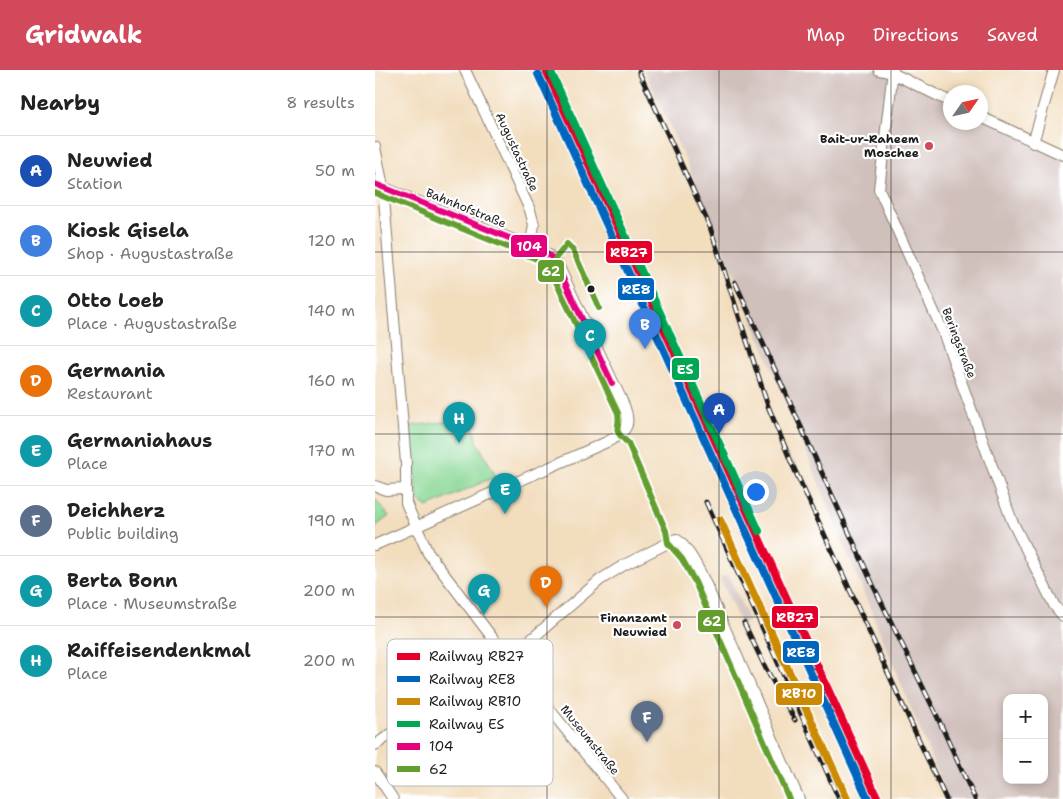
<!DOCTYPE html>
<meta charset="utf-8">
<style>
body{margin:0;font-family:"Shantell Sans",sans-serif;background:#f6f6f6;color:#222}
.controls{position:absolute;right:15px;bottom:15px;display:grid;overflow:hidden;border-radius:10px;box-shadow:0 2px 8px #0003}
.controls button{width:45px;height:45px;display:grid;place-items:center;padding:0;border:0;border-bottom:1px solid #e0e0e0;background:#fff;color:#222;font:25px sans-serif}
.compass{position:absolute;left:568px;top:15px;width:45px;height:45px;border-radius:50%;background:#fff;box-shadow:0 2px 8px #0003;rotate:56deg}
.you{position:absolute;left:380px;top:421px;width:18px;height:18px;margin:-12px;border:4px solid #fff;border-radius:50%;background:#1a73e8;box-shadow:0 0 0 8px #1a73e833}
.badge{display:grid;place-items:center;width:32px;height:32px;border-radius:50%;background:#d1495b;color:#fff;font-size:16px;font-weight:700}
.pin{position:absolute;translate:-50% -41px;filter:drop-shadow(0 1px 2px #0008)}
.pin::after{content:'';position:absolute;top:26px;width:18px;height:15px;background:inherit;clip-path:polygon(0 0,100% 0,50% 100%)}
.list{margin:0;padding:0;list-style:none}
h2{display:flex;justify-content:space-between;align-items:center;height:65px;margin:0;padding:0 20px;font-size:21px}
h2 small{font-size:16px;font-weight:400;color:#767676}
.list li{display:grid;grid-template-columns:32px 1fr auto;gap:15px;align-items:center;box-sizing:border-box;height:70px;padding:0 20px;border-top:1px solid #e0e0e0}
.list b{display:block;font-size:19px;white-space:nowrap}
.list p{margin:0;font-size:16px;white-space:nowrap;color:#767676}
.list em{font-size:16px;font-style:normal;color:#767676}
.map{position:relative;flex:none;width:688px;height:729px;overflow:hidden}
header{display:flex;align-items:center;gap:30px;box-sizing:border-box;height:70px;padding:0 25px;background:#d1495b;color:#fff}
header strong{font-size:24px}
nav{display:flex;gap:28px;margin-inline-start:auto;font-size:18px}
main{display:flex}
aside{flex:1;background:#fff}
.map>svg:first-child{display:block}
.industrial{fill:#d0c0bc;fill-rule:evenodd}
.green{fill:#8ad897;stroke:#537a5a}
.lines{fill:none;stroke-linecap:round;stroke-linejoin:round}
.minor-casing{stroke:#877c6c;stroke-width:12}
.minor{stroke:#fff;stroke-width:10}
.rail-casing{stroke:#1c1c1c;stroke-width:5}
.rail{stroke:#fff;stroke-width:3;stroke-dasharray:9;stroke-linecap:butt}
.bus-1-casing{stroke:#fff;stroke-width:10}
.bus-2-casing{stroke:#fff;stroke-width:10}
.bus-1{stroke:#e5007d;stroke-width:6}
.bus-2{stroke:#639e2e;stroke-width:6}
.rail-1-casing{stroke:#fff;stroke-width:11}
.rail-2-casing{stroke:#fff;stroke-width:11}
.rail-3-casing{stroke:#fff;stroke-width:11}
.rail-4-casing{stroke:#fff;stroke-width:11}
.rail-1{stroke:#e4002b;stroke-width:8}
.rail-2{stroke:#0065bd;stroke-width:8}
.rail-3{stroke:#cb8a06;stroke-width:8}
.rail-4{stroke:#00a651;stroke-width:8}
.grid{fill:none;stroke:#1c1c1c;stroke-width:1;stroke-opacity:0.55}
.poi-dot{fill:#d1495b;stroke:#fff;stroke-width:2}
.bus-dot{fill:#1c1c1c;stroke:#fff;stroke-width:2}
.labels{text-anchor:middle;stroke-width:4.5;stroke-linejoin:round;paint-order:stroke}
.poi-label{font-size:12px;font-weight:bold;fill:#1c1c1c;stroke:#fff;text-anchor:end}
.street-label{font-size:12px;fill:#1c1c1c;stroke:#fff}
.key{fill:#fff;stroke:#bbb;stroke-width:1}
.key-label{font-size:14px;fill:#1c1c1c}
.line-badge{stroke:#fff;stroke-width:2}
.badge-label{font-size:14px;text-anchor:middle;font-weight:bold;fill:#fff}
</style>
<header>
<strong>Gridwalk</strong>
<nav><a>Map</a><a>Directions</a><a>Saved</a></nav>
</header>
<main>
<aside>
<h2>Nearby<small>8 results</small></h2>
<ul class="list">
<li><span class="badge" style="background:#1a4fb4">A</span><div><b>Neuwied</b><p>Station</p></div><em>50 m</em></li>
<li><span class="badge" style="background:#3f7fe0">B</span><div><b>Kiosk Gisela</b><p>Shop · Augustastraße</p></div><em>120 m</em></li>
<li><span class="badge" style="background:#0f9aa8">C</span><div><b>Otto Loeb</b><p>Place · Augustastraße</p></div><em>140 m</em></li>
<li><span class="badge" style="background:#e8710a">D</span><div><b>Germania</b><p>Restaurant</p></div><em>160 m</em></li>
<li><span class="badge" style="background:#0f9aa8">E</span><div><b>Germaniahaus</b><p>Place</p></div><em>170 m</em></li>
<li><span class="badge" style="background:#5c6f8a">F</span><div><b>Deichherz</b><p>Public building</p></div><em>190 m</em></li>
<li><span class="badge" style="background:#0f9aa8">G</span><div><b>Berta Bonn</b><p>Place · Museumstraße</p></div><em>200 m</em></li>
<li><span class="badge" style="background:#0f9aa8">H</span><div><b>Raiffeisendenkmal</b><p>Place</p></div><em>200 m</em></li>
</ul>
</aside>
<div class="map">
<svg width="688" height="729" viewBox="0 0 688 729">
<rect width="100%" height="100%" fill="#fff"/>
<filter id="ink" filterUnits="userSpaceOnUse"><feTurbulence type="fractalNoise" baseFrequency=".02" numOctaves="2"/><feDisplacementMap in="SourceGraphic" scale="10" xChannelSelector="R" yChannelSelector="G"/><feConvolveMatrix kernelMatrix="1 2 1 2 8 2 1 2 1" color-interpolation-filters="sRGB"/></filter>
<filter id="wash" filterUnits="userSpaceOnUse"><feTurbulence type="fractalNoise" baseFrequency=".0096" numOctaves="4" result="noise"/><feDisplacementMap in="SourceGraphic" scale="20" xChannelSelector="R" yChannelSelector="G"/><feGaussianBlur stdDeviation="1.12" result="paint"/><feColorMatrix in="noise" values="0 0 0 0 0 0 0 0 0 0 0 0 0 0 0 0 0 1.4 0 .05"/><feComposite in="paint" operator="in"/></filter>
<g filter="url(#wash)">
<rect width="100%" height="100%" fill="#f2ddbd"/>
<path class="industrial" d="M269,0h235l71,32 1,20h30v-5l82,38v644h-115l-245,-600zM632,628h37v82h-37z
M353,504l21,47 -8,4 -21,-47z"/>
<path class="green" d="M94,349l5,10 4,15 18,32 -68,31 -10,-7 -9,-74z
M0,429l14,17 -14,11z"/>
</g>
<g filter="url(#ink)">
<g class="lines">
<g class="minor-casing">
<path id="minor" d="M90,0l65,140 4,15 -4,22
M504,0l13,3 59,29
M518,0l-14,119 64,143 69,189 42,84 9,11
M606,47l82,38
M658,73l21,-73
M0,77l8,40 23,276v40l22,50 79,104 115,142
M0,114l169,68 10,7 5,8 64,136c9,21 5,28 -14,38l-234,104
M0,416l11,4 19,-1
M0,675l118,-81 27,-15 80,-69 24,-15 52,-26c18,11 38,64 47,85 26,58 50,117 76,175
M0,702l18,27"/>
</g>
<use href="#minor" class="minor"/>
<g class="rail-casing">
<path id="rail" d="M264,2l71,155 58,179 24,58 154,335
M360,212l138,303 63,129 39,85
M331,432l133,297
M376,465l121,264
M369,553l22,46 29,51"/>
</g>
<use href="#rail" class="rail"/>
<g class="bus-1-casing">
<path id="bus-1" d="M0,114l169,68 10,7 58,124"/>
</g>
<g class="bus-2-casing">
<path id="bus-2" d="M0,123l164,67 10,7 69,146c3,18 -8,14 10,30l38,88 2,12 14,16 13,23 94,217
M180,189l12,-15 6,6 26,58"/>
</g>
<use href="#bus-1" class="bus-1"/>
<use href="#bus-2" class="bus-2"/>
<g class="rail-1-casing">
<path id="rail-1" d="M171,0l332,729"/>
</g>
<g class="rail-2-casing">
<path id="rail-2" d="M163,4l330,725"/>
</g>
<g class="rail-3-casing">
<path id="rail-3" d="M345,450l127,279"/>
</g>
<g class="rail-4-casing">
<path id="rail-4" d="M175,0l209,461"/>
</g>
<use href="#rail-1" class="rail-1"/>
<use href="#rail-2" class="rail-2"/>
<use href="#rail-3" class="rail-3"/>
<use href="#rail-4" class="rail-4"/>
</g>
</g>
<path class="grid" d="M172,0v729M344,0v729M516,0v729M0,182h688M0,364h688M0,547h688"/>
<g class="poi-dot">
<circle cx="554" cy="76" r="5"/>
<circle cx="302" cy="555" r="5"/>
</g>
<circle class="bus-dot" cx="216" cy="219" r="4.5"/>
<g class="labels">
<g class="poi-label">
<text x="544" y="73">Bait-ur-Raheem<tspan x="544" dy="14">Moschee</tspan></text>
<text x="292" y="552">Finanzamt<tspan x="292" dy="14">Neuwied</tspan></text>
</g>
<g class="street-label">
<text transform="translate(142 82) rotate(65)" y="4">Augustastraße</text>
<text transform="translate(91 138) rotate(22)" y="4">Bahnhofstraße</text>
<text transform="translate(584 273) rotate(69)" y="4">Beringstraße</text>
<text transform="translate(215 670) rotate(51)" y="4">Museumstraße</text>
</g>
</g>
<rect x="12" y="569" width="166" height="147" rx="8" class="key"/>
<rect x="22" y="583" width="23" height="7" fill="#e4002b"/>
<rect x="22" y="606" width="23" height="6" fill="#0065bd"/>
<rect x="22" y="628" width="23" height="7" fill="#cb8a06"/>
<rect x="22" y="651" width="23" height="6" fill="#00a651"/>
<rect x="22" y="673" width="23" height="7" fill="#e5007d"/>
<rect x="22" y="696" width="23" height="6" fill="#639e2e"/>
<g class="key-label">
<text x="54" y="591">Railway RB27</text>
<text x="54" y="614">Railway RE8</text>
<text x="54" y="636">Railway RB10</text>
<text x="54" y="659">Railway ES</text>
<text x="54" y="681">104</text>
<text x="54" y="704">62</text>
</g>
<g class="line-badge">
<rect x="135" y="164" width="38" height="24" rx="5" fill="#e5007d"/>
<rect x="230" y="170" width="48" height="24" rx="5" fill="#e4002b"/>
<rect x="162" y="189" width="28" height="24" rx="5" fill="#639e2e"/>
<rect x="242" y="207" width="38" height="24" rx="5" fill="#0065bd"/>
<rect x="296" y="287" width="29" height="24" rx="5" fill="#00a651"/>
<rect x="396" y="535" width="48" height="24" rx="5" fill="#e4002b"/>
<rect x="322" y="539" width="29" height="24" rx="5" fill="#639e2e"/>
<rect x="407" y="570" width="38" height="24" rx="5" fill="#0065bd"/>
<rect x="400" y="612" width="48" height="24" rx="5" fill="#cb8a06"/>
</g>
<g class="badge-label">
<text x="154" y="181">104</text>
<text x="254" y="187">RB27</text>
<text x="176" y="206">62</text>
<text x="261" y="224">RE8</text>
<text x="310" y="304">ES</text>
<text x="420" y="552">RB27</text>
<text x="337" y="556">62</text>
<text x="426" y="587">RE8</text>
<text x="424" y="628">RB10</text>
</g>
</svg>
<div class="controls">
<button>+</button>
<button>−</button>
</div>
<svg class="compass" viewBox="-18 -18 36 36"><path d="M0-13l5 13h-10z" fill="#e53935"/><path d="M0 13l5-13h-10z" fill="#767676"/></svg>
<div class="you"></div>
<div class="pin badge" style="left:344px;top:364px;background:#1a4fb4">A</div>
<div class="pin badge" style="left:270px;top:279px;background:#3f7fe0">B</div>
<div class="pin badge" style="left:215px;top:290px;background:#0f9aa8">C</div>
<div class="pin badge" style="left:171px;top:537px;background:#e8710a">D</div>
<div class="pin badge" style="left:130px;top:444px;background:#0f9aa8">E</div>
<div class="pin badge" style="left:272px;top:672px;background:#5c6f8a">F</div>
<div class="pin badge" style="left:109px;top:545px;background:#0f9aa8">G</div>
<div class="pin badge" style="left:84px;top:373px;background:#0f9aa8">H</div>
</div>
</main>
